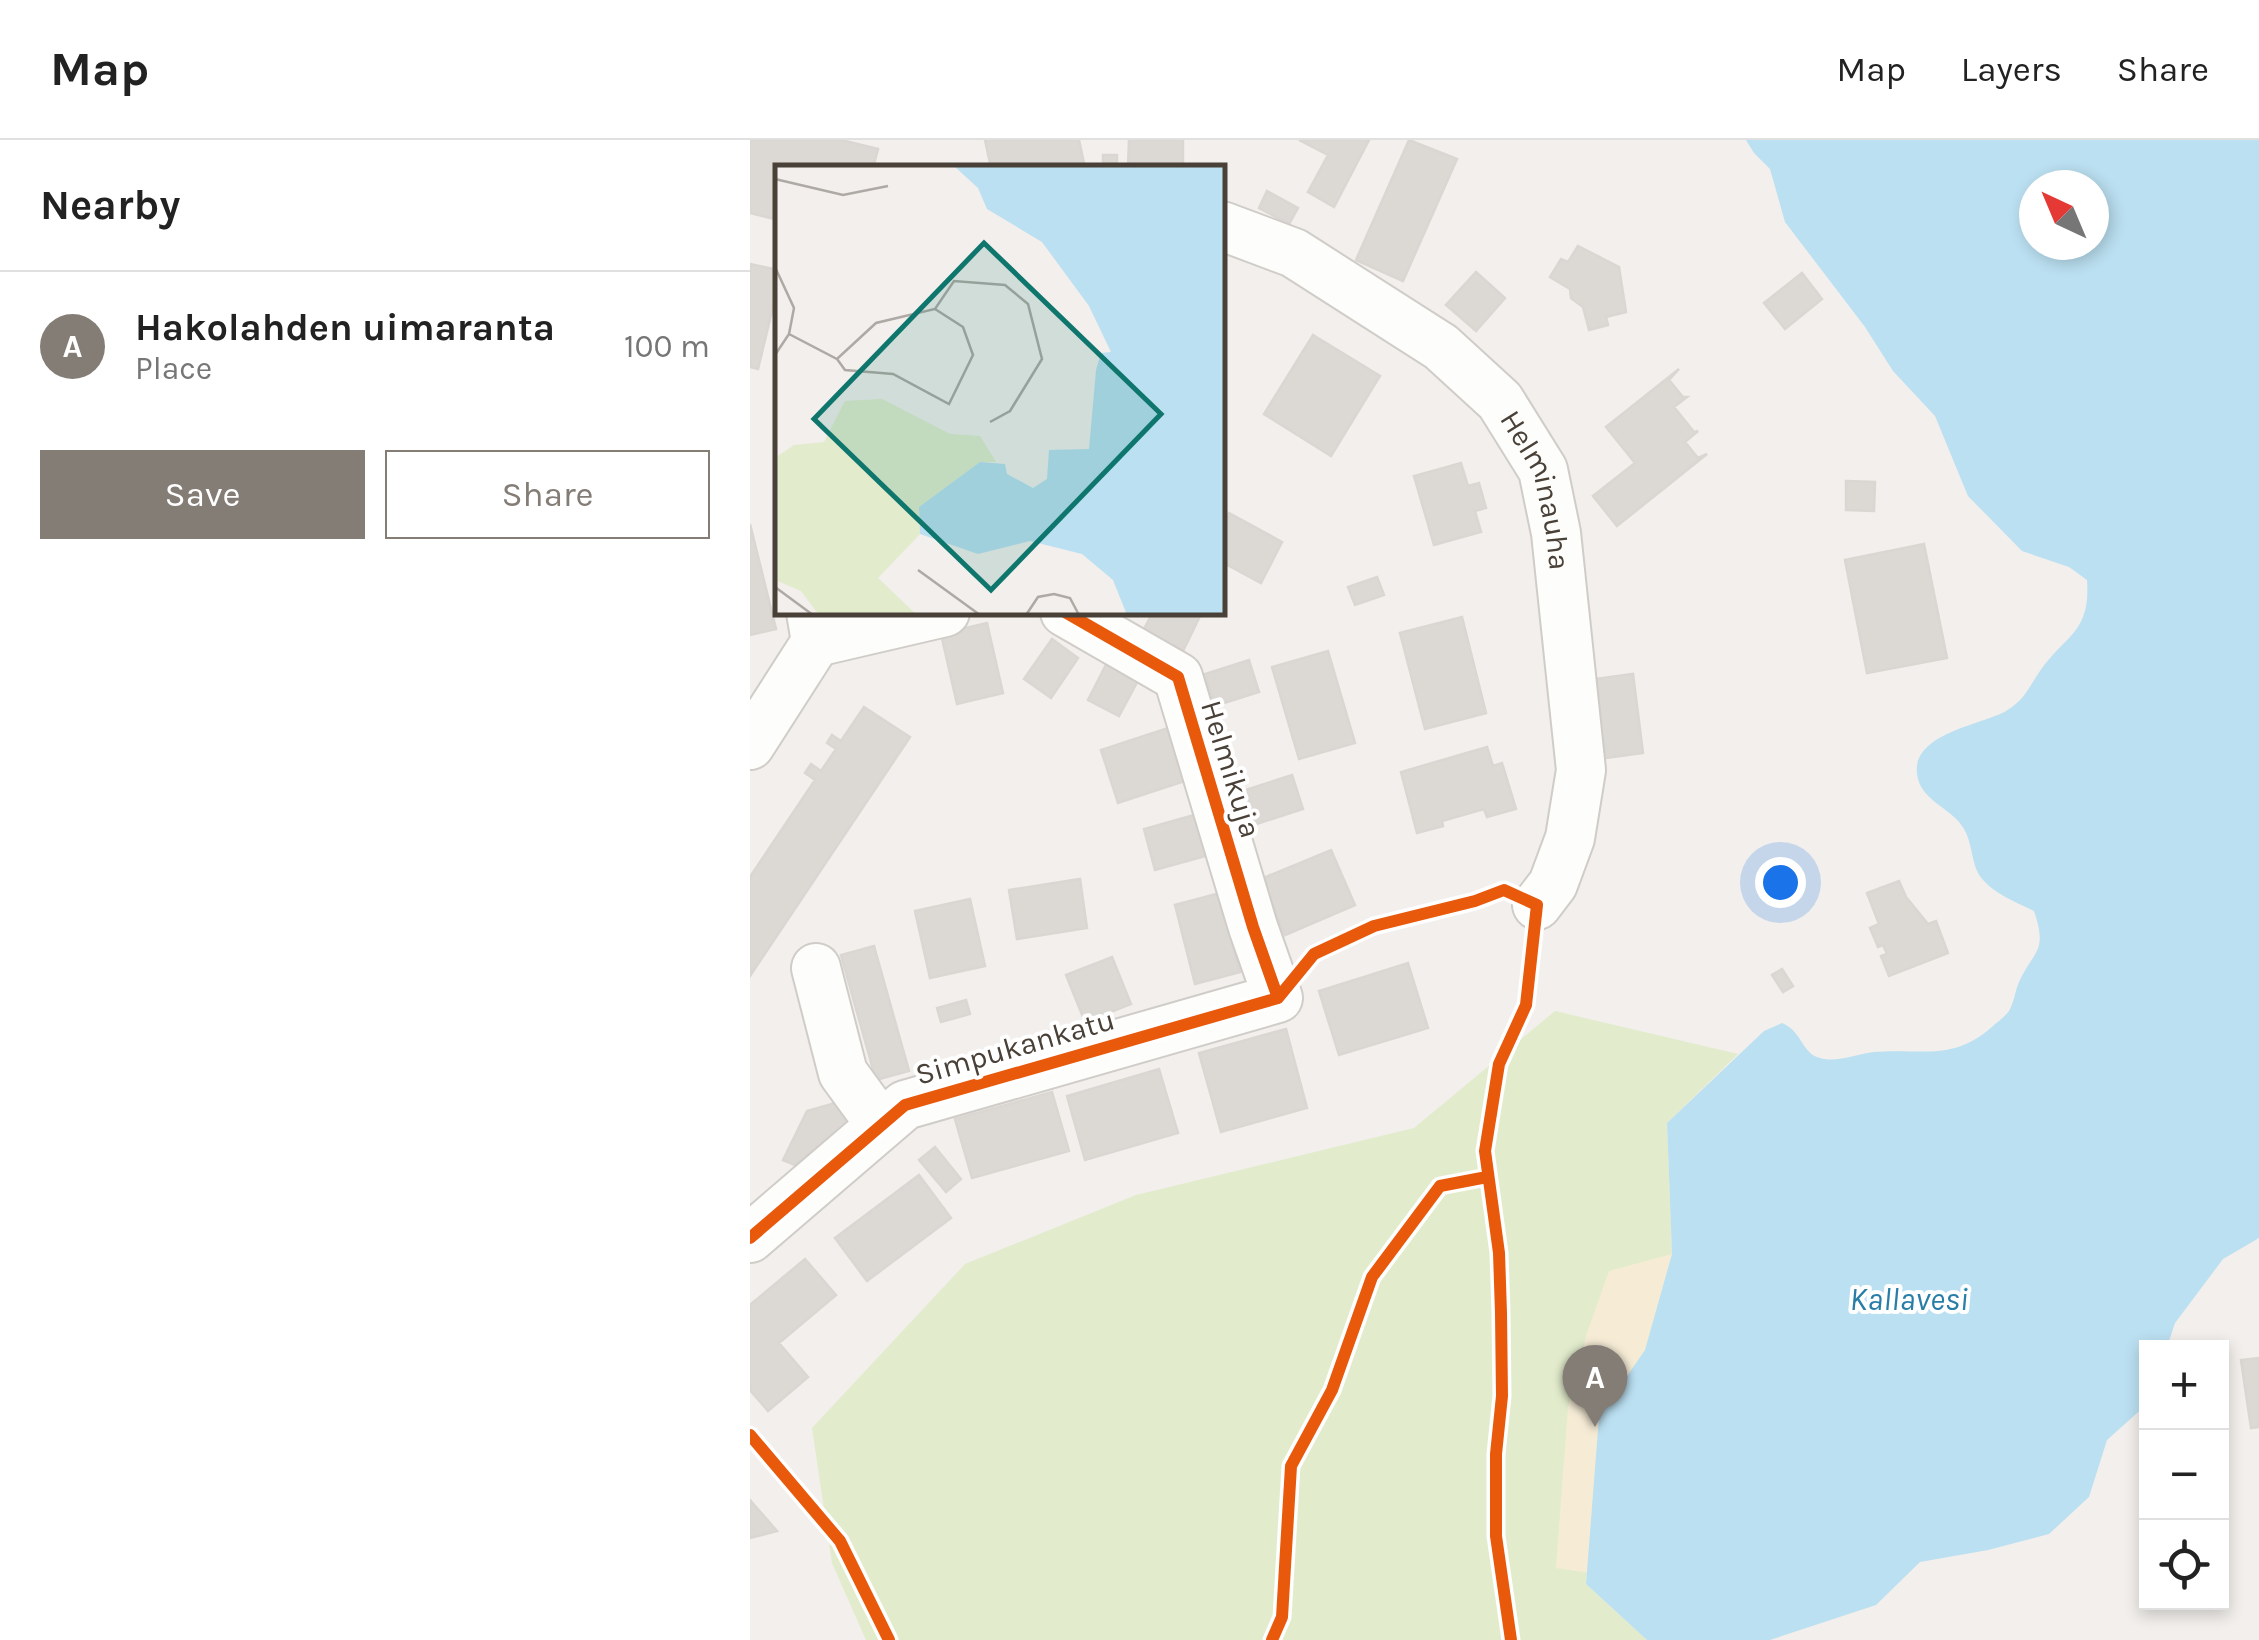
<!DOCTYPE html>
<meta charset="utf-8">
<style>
body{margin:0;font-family:Karla,sans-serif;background:#f6f6f6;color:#222}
.controls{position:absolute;right:30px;bottom:30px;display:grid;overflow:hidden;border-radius:0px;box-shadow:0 5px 15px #0003}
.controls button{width:90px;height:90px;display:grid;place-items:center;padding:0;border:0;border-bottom:2px solid #e0e0e0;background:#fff;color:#222;font:50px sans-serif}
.compass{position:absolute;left:1269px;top:30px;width:90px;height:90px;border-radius:50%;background:#fff;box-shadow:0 5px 15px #0003;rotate:316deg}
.you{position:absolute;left:1030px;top:742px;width:35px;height:35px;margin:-25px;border:8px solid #fff;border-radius:50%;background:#1a73e8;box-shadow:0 0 0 15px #1a73e833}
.badge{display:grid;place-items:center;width:65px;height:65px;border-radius:50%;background:#847d76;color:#fff;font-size:32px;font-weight:700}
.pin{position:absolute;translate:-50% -82px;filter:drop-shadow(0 2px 5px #0008)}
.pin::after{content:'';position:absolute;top:52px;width:35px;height:30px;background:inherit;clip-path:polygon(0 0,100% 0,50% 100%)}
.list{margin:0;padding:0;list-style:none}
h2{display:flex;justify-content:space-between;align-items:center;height:130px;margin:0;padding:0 40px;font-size:42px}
h2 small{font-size:32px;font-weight:400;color:#767676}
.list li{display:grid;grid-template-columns:65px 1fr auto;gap:30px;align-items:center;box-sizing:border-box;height:150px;padding:0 40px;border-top:2px solid #e0e0e0}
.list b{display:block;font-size:38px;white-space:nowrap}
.list p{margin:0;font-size:32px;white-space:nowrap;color:#767676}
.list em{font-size:32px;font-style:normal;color:#767676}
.actions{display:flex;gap:20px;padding:30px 40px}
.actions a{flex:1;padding:22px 0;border:2px solid #847d76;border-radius:0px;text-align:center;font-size:35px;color:#847d76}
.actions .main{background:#847d76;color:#fff}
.icon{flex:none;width:55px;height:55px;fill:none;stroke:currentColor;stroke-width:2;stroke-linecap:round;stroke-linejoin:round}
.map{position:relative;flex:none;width:1509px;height:1500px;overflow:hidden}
header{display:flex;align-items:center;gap:60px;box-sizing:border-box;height:140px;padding:0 50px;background:#fff;border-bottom:2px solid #e0e0e0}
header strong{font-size:48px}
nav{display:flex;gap:55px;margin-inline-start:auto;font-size:35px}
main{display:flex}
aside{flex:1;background:#fff}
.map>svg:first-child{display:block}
.green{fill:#e2eccc}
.sand{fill:#f6ecd6}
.water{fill:#bbe0f1;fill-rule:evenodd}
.building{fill:#dcd8d4;stroke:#dad6d2;stroke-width:2.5}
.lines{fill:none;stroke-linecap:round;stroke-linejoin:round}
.minor-casing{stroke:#d0cdc9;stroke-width:52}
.minor{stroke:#fdfdfc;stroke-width:48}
.cycleway-casing{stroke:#fff;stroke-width:19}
.cycleway{stroke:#e8590c;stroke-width:12}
.labels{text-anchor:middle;stroke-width:8;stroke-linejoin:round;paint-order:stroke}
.street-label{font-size:30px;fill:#494037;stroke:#fff}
.water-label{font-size:32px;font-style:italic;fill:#297ea7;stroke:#fff}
.inset-road{fill:none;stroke:#aea9a4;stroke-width:2.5}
.view{fill:#0f766e;fill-opacity:0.15;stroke:#0f766e;stroke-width:5}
.inset-edge{fill:none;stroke:#494037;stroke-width:5}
</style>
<header>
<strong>Map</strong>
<nav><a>Map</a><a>Layers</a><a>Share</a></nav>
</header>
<main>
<aside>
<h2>Nearby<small></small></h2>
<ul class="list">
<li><span class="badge">A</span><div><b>Hakolahden uimaranta</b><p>Place</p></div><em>100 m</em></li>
</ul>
<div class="actions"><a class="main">Save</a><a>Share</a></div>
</aside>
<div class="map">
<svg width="1509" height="1500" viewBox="0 0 1509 1500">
<rect width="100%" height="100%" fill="#f2efec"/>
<path class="green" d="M805,871l183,43 -71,69 5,131 -27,96 -46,67 -13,167 61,56h-781l-34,-77 -20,-135 153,-164 171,-69 278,-67z"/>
<path class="sand" d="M922,1114l-27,96 -29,41 10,56 -23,128 -47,-7 12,-161 19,-74 22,-62z"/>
<path class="water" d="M996,0h513v1098l-36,21 -48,64 -8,24 -21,1v57l-39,35 -18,57 -40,37 -61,16 -68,12 -44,43 -106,35h-123l-61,-56 13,-167 46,-67 27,-96 -5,-131 97,-92 18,-8c20,8 20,31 38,35 17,5 37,-4 54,-6 48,-4 78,10 118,-25 5,-5 13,-10 17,-16 5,-8 6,-20 10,-29 15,-32 29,-30 15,-71 -18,-9 -45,-19 -56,-38 -7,-14 -6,-31 -14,-44 -11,-20 -40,-27 -46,-50 -12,-45 64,-54 88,-68 19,-11 23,-24 34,-40 25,-36 51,-38 47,-91l-18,-13 -47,-16 -54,-55 -33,-80 -42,-45 -28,-44 -80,-105 -15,-53 -16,-16zM1284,45h60v60h-60z"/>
<path class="building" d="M0,0h91l37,9 -5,19h-95v52l-28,-7z
M235,0h94l6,28h-94z
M379,0h54v28h-55z
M549,0h70l-35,67 -26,-15 20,-37z
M659,0l48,19 -54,122 -47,-21z
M353,15h14v13h-14z
M517,51l31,17 -9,16 -30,-16z
M828,106l41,21 7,45 -20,5 2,8 -19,5 -6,-23 -12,-9 -1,-9 -20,-12 11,-18 7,3z
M0,124l28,6v16l-20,83 -8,-2z
M726,132l29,26 -29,33 -30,-26z
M1052,133l20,26 -37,30 -21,-26z
M563,195l67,41 -49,80 -67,-42z
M929,229l-10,11 14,17h4l-13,10 20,25 4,-1 -13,11 13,16 9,-4 -90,72 -24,-30 42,-33 -29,-36z
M711,323l7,23 11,-3 7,25 -11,3 6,21 -47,13 -20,-69z
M1096,341l29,1 -1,29 -28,-1z
M479,373l53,29 -21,41 -39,-21v-37z
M0,384l26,105 -26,6z
M1174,404l23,114 -80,15 -22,-113z
M627,437l7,18 -29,10 -7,-18z
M403,472h49l-21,43 -40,-20z
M712,477l24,96 -61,16 -25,-96z
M237,483l16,70 -46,11 -16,-70z
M302,499l26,19 -27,40 -27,-19z
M578,511l27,92 -56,16 -27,-92z
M360,517l32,16 -23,43 -31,-16z
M499,520l10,32 -44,14 -10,-32z
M883,534l10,79 -38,5 -10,-79z
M114,567l46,30 -160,239v-99l65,-97 -10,-7 6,-9 10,7 15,-22 -9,-6 5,-8 9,6z
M424,586l17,53 -73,24 -17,-53z
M737,607l6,19 9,-3 14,46 -29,8 -3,-8 -42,12 1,5 -26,7 -16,-61z
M542,635l11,34 -59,19 -11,-34z
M451,673l12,41 -58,16 -11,-41z
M581,710l24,55 -70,30 -24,-56z
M330,739l7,49 -70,11 -8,-49z
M1149,741l7,16 22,27 8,-3 12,32 -59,23 -8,-20 6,-2 -4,-9 -5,2 -8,-19 9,-4 -12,-31z
M470,753l20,79 -45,12 -20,-79z
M220,759l15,67 -55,12 -15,-67z
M124,806l35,125 -33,9 -35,-125z
M362,817l19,47 -46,18 -19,-47z
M658,823l20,65 -89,27 -20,-64z
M1032,829l11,17 -10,6 -11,-17z
M216,860l4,14 -29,8 -4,-14z
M536,889l21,79 -86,24 -22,-79z
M409,929l19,64 -93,27 -18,-64z
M302,952l17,59 -97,27 -17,-59z
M92,961l6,21 -53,43 -12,-5 24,-49z
M185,1007l26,32 -15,13 -27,-32z
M169,1035l32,43 -84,63 -32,-43z
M55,1119l31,36 -57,48 29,34 -40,34 -18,-21v-85z
M1509,1218v69l-8,1 -10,-68z
M0,1360l27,31 -27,7z"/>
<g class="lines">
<g class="minor-casing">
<g id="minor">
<path id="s1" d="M472,86l72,27 147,94 59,54 43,69 13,63 25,237 -11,68 -17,46 -16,21"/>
<path d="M66,502l129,-30"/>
<path d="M0,605l66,-103 -5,-30"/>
<path d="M66,828l27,105 38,52"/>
<path d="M0,1098l155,-133 373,-107 -25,-71 -75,-250 -113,-65"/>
</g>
</g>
<use href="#minor" class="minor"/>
<g class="cycleway-casing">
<path id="cycleway" d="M315,472l113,65 75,250 25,71
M528,858l36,-44 60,-28 101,-25 29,-11 33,15 -11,100 -27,59 -14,87 14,102 2,60 1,83 -6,58v82l15,104
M0,1098l155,-133 373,-107
M0,1295l90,106 49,99
M522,1500l10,-23 9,-151 41,-76 40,-113 68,-91 47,-9"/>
</g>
<use href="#cycleway" class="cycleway"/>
</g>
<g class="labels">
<g class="street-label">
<text dy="10" stroke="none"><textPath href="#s1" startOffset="430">Helminauha</textPath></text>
<text transform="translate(481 629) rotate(73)" y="10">Helmikuja</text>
<text transform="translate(265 907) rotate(-16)" y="10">Simpukankatu</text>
</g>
<g class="water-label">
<text x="1159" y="1170">Kallavesi</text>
</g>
</g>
<g transform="translate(25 25)">
<rect width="450" height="450" fill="#f2efec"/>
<path d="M107,234l68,35 30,2 16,26h-16l-61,45 1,27 -42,44 39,37h-98l-18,-24 -26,-11v-122l19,-13 30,-3 21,-41z" fill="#e2eccc"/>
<path d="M178,0h272v450h-98l-14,-35 -31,-26 -52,-13 -52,13 -58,-20 -1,-27 61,-45 25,2 2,10 26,14 14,-9 2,-29 40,-1 7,-79 5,-17 10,-1 -22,-46 -47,-64 -55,-33 -9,-21z" fill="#bbe0f1"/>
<path class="inset-road" d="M0,14l68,16 45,-9M0,102l19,41 -5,26 -14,21M14,169l48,25 39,-36 59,-14 19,-28 51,4 23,19 14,55 -32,52 -20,11M62,194l8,11 48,4 56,30 24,-49 -10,-28 -28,-18M143,405l62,45M0,422l38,28M251,450l12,-18 16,-3 16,4 9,17"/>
<path class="view" d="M209,78l177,171 -170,176 -177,-171z"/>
<rect width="450" height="450" class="inset-edge"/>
</g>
</svg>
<div class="controls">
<button>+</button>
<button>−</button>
<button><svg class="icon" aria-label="locate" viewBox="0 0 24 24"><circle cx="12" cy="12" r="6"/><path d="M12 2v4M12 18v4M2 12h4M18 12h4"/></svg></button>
</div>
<svg class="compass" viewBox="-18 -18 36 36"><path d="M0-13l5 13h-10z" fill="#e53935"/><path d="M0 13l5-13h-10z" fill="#767676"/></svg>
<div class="you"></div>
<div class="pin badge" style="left:845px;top:1287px">A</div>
</div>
</main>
